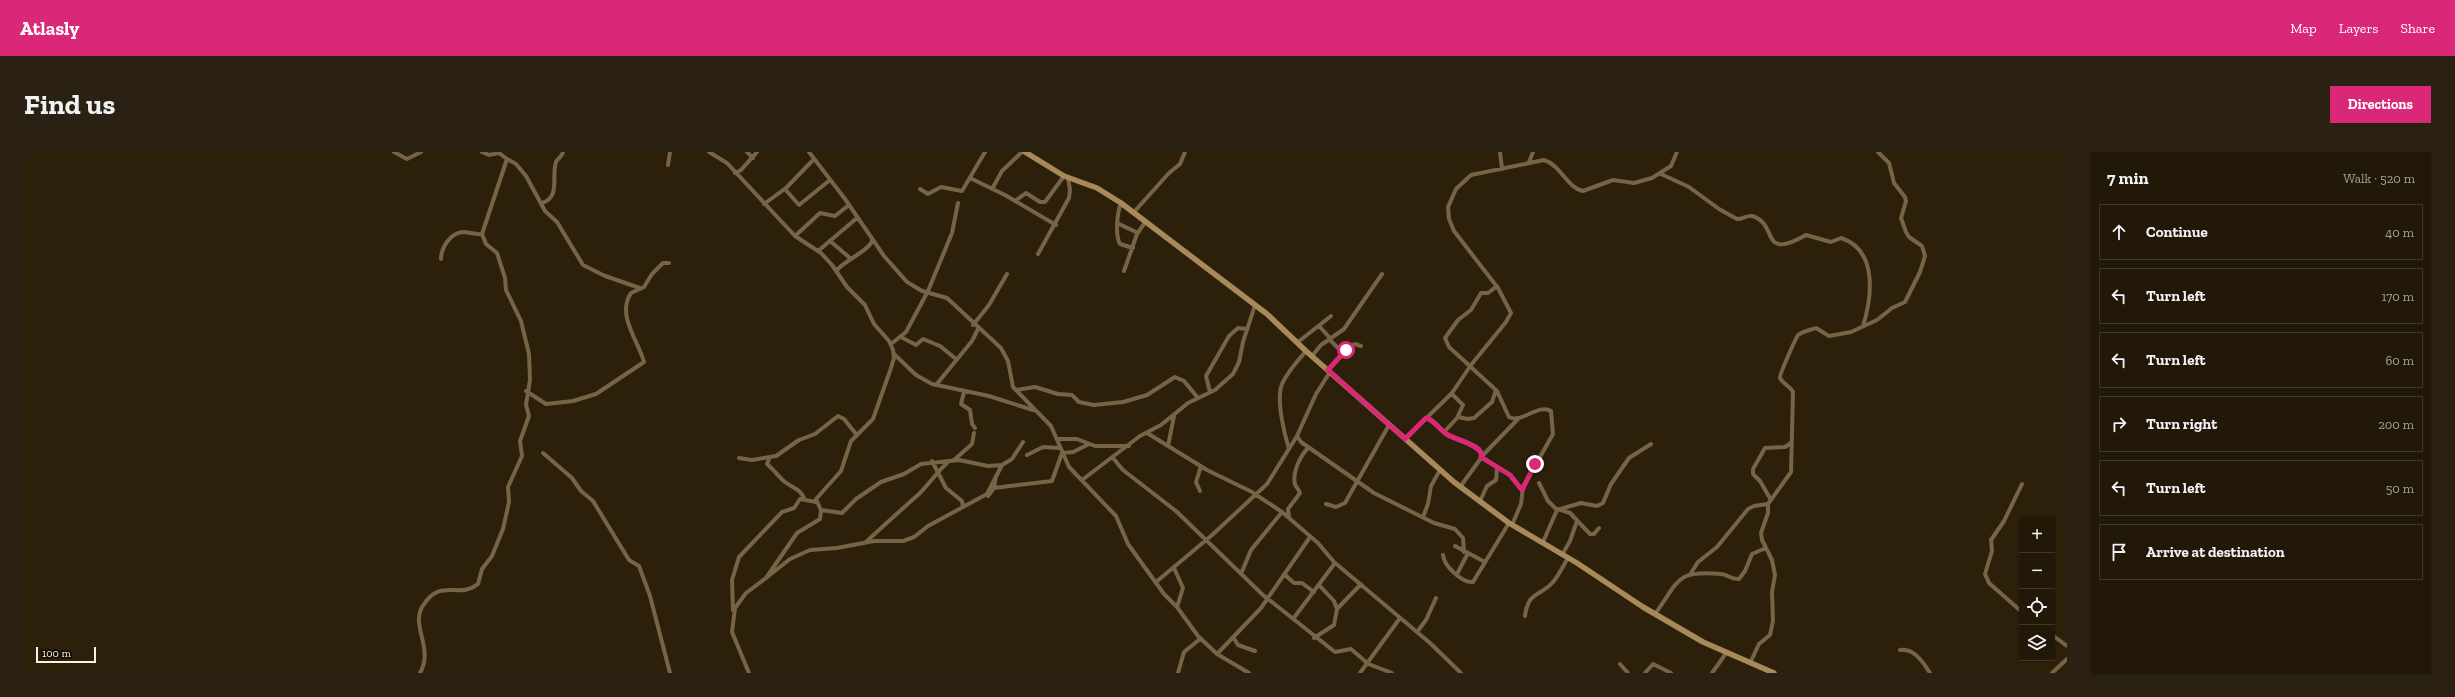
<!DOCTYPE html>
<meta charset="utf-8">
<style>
body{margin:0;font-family:"Zilla Slab",serif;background:#2a2112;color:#f1f3f6}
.controls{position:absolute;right:12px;bottom:12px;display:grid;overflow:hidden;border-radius:0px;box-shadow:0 1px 3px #0004}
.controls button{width:36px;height:36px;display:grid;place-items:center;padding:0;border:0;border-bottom:1px solid #3f3729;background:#221808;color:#f1f3f6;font:20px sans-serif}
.scale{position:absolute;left:12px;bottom:10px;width:60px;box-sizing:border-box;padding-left:4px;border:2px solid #faf1e4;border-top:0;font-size:11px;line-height:14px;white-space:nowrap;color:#faf1e4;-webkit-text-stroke:3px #110b04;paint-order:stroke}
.stop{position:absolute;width:12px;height:12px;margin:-9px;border:3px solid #db2777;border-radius:50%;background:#fff}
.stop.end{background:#db2777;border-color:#fff;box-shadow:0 1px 4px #0008}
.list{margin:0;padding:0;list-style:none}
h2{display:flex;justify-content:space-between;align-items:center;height:52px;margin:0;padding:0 16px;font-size:17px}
h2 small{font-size:13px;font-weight:400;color:#a2a09c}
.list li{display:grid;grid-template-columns:26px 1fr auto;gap:12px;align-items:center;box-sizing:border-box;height:56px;margin:0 8px 8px;padding:0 8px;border:1px solid #3f3729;border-radius:0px}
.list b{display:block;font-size:15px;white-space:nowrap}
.list em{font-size:13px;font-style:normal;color:#a2a09c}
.icon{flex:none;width:22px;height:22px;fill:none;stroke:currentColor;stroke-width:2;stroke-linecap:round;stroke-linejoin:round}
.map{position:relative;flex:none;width:2043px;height:521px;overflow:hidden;border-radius:0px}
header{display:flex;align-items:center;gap:24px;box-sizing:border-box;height:56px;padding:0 20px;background:#db2777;color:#fff}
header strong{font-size:19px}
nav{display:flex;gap:22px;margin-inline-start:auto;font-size:14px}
.intro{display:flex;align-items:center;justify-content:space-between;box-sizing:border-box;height:96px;padding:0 24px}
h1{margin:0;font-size:28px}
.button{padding:10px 18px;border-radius:0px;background:#db2777;color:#fff;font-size:14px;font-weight:700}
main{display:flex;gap:24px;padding:0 24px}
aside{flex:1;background:#221808;border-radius:0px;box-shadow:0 1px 3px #0004}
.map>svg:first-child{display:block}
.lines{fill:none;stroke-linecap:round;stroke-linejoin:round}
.street{stroke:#776447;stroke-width:4}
.secondary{stroke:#a7895a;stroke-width:5.5}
.route{stroke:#db2777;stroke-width:5}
</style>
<header>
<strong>Atlasly</strong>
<nav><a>Map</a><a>Layers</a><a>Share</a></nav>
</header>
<div class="intro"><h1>Find us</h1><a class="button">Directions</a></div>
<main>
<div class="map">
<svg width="2043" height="521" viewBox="0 0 2043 521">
<rect width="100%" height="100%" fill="#2d200a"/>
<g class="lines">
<path class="street" d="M370,0l13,7 14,-7
M685,0l18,11 68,73 26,17 11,12 15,22 18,18 9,19 15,17 4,9 1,8 -3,10 -18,51 -22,22 -10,30 -25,28 5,11 -1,9 -23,14 -31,45 -20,15 -11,15 -3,24 17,41
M723,0l6,6
M785,0l36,47 39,57 23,26 15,9 25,7 54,50 7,13 5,26 38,39 18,41 47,49 12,28 36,50 13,13 21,29 19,18 32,19
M1476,0l2,17
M483,7l9,5 10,12 19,35 12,11 26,43 22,11 35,12
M1505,10l4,-10
M644,13l2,-13
M711,21l6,-3 16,-18
M1637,22l28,13 30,22 18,10c6,0 10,-4 15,-3 27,7 7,46 54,19l25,7 10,-4c37,12 31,59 22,88
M946,26l35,17 51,30
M761,37l14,16 31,-25
M896,37l8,5 13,-7 21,4 23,-39
M968,37l10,-18 20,-19
M991,49l11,-8 14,9h5l19,-26
M518,51c19,-6 9,-26 14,-41 2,-4 6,-5 7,-10
M1097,51c-4,10 -6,32 -1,41l13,4
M740,52l22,-16 28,-29
M1110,60l35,-39 11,-9 5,-12
M1095,72l19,9
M771,84l25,-23 15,3 14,-11
M806,89l20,17
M794,99l39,-33
M1014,102l31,-56 1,-8 -2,-12
M417,107c0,-11 9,-26 22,-27 6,0 12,3 19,2
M813,118c7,-9 35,-21 35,-30
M1100,119l13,-37 9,-13
M1473,134l-9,7h-7l-10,17 -13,10 -13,18 4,9 48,44 12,26c13,7 29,-14 42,-6l2,23 -30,53 -2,17 -9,21
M949,173l16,-20 18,-31
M1295,174l11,12
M877,185l15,8 7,-6 17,7 16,13
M1305,187l14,14
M1274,190l33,-26
M867,192l15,-12 22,-41 24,-58 6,-30
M870,202l22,21 16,9 57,12 44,14
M1288,204l9,-11 23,-16 38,-55
M1304,218l22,-24 5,-2 6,2
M1306,220l-14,22 -19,42 4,6 73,51 60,30 21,6 8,9 1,14
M912,233l36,-44 6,-12
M992,238l19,-3 23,7 14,1 7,7 15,3 29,-3 24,-7 28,-18 9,4 14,17
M502,239l20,13 27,-3 23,-7 48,-32c-5,-20 -28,-47 -13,-69l13,-6 8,-13 11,-11h6
M940,240l-3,12 9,6 2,14 3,4
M1186,240l-4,-16 23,-40 9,-8 9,1
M1428,242l11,11 -6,13
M1402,266c9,3 12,9 19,15 13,10 28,8 38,22
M1420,280l14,-15 10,2 6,-1 18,-16 4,-12
M1123,281l60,37 45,22 30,20 36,31 16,19 96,81 31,30
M1033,287h20l18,7h34
M1381,287l47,-46 19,-28 35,-43 5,-9 -13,-25 -44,-57 -5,-12 -1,-12 8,-18 15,-14 73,-15c17,5 23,28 39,31l30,-11 21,3 18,-5 19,-12 6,-14
M1144,294l6,-30
M1265,297c-5,-16 -12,-46 -8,-62 4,-13 17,-26 25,-36
M519,301l29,25 9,13 12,10 36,59 10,6 11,30 20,77
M1003,303l16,-8 17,1
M1457,305l29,18 12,15
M715,306l13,2 24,-4 23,-16 16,-6 23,-18 6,3 12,15
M1089,306l10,12 53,41 87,84 72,57 16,-3 15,13
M745,307l-2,5c7,6 13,14 18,18 8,6 14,6 19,16
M930,308l18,-16 2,-11
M908,309l14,27 16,13 1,6
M1058,328l58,-44 21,-11 27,-22 27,-13 18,-16 6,-12 4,-20 12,-37
M1515,331l9,18 9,9
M1436,335l24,-33 34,-35
M970,336l58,-7 10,-28 11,-1 16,-8
M1176,339l-4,-9 5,-16
M964,344l6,-8 2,-12
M1747,348l-11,-19 -7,-7v-5l12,-21 20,-1 6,-4
M1456,349l7,-15 9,-6 1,-11
M1302,352l10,3 9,-4 44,-78
M1534,357l12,4 20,21h4l5,-6
M797,358l21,3 14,-14 25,-17 23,-8 17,-10 38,-4 29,6 14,-1
M1399,365l5,-13 3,-18 9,-16
M1265,366l-1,-9 12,-16c-1,-3 -4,-6 -5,-9 -3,-11 5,-28 13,-36
M842,390c17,-16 35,-32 53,-48 10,-10 18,-22 29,-32
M1519,390l14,-32 24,-7 16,3 6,-3 8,-19 18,-26 22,-14
M1431,394l30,16
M1419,403c1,11 19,28 30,27l36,-59
M1538,403l8,-14 7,-20
M1150,416l9,20 -6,19
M1667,421l7,-11 19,-15 31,-38 6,-3 14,-2
M1217,422l10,-24 31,-38
M1260,422l10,9h8l12,9
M1433,422l11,-21
M742,426l24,-19 20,-9 27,-2 37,-7h29l11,-4 14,-11 59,-32 15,-29 10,-6 11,-17
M1132,430l55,-46 56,-52 30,-48
M1295,433l15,16 3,8
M709,458l-1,-30 7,-23 43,-45 12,-4 6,-9 16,3
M1998,460l-33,-29 -4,-9 7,-23 -1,-11 13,-19 18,-37
M1631,462c25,-34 20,-44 66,-40 6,0 11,6 18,5l6,-8 7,-17 14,-6
M1501,464c3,-25 15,-19 28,-34 6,-7 10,-16 15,-24
M1269,467l42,-56
M1393,480l9,-12 10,-22
M2028,483l15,11
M1209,485l5,8 17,6
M1290,486l20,-13 3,-16 24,-25
M1876,498c14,-2 23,12 30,23
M1193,502l44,-46 49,-71
M1727,509l8,-17 11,-9 3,-14 -1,-29 3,-17 -3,-15 -10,-20 -1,-7 7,-20v-9l23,-32 2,-80c-3,-6 -10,-8 -13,-14 -1,-3 16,-40 18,-43 5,-4 13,-5 18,-7l13,8 22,-4 26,-12 15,-12 13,-6 15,-30 5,-16 -3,-10 -13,-9 -3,-5 -5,-14 5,-17 -1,-4 -11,-14 -5,-20 -11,-11
M1342,511l26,10
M1596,512l8,9
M396,521c14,-24 -9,-47 2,-66 19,-31 36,-7 56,-23l4,-15 10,-13 11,-27 6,-27 -1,-15 14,-31 -2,-15 9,-25 -3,-11 4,-25 -1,-26 -8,-33 -15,-31 -1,-12 -8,-25 -11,-9 -4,-10 25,-75 -8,-6 -10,2 -7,-3
M1154,521l6,-21 16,-13
M1336,521l40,-55
M1621,521l8,-9 18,9
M1688,521l15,-21
M2028,521l15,-14"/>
<path class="secondary" d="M1001,0l39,24 33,12 24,15 146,111 39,37 148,131 55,41 68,40 66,44 60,35 71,31"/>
</g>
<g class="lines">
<path class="route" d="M1322,198l-18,20 77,69 21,-21c10,3 13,12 22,17 7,4 37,11 33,22l29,18 12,15 13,-26"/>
</g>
</svg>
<div class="controls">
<button>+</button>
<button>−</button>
<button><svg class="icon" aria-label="locate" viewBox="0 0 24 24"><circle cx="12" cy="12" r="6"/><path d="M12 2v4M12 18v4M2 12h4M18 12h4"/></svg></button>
<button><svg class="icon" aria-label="layers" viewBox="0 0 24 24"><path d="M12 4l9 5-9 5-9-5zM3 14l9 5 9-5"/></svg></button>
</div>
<div class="scale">100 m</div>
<div class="stop" style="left:1322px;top:198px"></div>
<div class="stop end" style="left:1511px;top:312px"></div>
</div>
<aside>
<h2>7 min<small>Walk · 520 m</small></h2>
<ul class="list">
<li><svg class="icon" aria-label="ahead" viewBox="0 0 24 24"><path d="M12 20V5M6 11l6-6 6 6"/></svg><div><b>Continue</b></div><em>40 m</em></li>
<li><svg class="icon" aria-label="left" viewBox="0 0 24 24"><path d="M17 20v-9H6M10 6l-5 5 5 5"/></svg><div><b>Turn left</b></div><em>170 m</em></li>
<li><svg class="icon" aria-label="left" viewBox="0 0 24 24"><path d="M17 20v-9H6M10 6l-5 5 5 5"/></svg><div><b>Turn left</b></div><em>60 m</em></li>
<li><svg class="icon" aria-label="right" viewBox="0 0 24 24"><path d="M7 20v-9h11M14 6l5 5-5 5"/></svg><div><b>Turn right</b></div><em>200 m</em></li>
<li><svg class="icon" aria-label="left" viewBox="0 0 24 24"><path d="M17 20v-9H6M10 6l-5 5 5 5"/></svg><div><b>Turn left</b></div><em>50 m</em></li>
<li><svg class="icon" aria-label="arrive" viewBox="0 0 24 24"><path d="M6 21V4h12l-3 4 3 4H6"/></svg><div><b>Arrive at destination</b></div></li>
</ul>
</aside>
</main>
